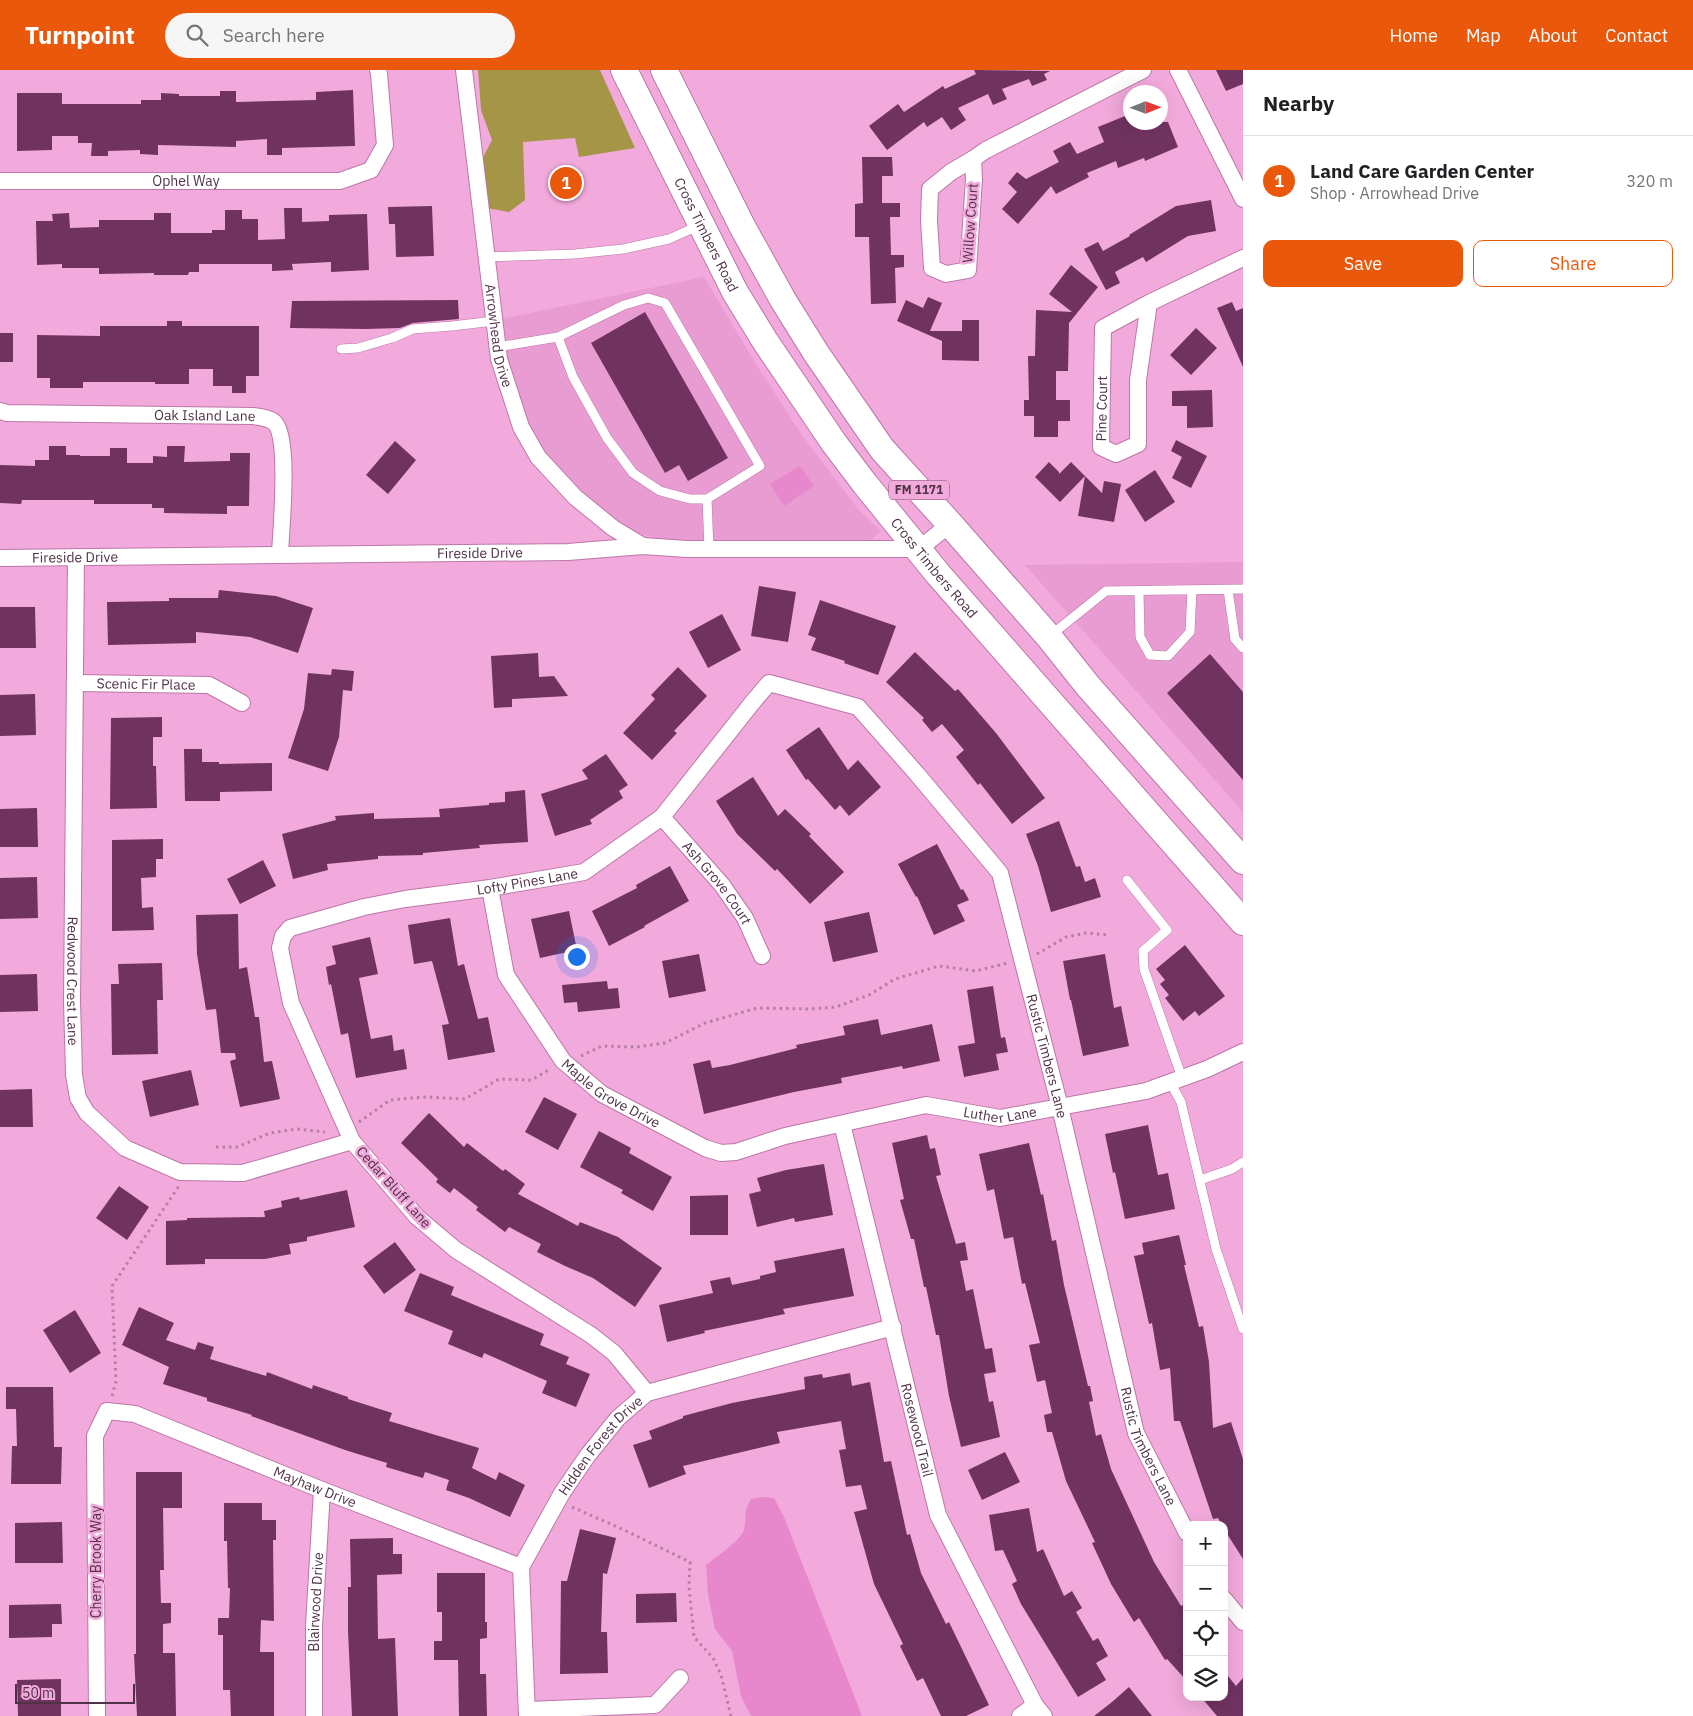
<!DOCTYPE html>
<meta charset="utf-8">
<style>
body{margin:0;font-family:"IBM Plex Sans",sans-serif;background:#f6f6f6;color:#202124}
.controls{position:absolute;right:15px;bottom:15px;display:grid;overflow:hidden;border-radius:10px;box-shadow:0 5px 20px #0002}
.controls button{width:45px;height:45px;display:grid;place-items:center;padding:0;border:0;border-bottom:1px solid #e0e0e0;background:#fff;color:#202124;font:25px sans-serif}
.compass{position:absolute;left:1123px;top:15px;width:45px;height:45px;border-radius:50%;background:#fff;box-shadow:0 5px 20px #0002;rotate:89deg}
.scale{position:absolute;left:15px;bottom:12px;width:120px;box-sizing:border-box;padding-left:5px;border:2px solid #4f3246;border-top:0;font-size:14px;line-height:18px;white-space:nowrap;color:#4f3246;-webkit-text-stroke:4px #f2aadc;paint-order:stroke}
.you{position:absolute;left:576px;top:886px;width:18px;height:18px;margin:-12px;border:4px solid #fff;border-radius:50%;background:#1a73e8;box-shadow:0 0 0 8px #1a73e833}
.badge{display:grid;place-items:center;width:32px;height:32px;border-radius:50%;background:#ea580c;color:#fff;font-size:16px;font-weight:700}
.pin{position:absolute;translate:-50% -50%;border:2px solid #fff;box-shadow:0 1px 5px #0006}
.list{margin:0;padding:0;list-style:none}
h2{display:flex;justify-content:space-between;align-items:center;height:65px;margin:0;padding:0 20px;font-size:21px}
h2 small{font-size:16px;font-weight:400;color:#757577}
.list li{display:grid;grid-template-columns:32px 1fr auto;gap:15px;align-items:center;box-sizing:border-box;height:90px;padding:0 20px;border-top:1px solid #e0e0e0}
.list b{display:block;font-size:19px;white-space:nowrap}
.list p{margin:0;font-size:16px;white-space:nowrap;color:#757577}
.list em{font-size:16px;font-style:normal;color:#757577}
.actions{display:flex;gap:10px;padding:15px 20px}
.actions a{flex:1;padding:11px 0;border:1px solid #ea580c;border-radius:10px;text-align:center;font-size:18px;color:#ea580c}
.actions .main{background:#ea580c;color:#fff}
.icon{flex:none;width:28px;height:28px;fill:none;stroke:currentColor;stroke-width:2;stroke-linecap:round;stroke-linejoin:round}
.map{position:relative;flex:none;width:1243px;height:1646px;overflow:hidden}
header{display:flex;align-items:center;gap:30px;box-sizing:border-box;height:70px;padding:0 25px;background:#ea580c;color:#fff}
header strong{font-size:24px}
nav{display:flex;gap:28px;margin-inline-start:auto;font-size:18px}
.search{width:350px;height:45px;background:#f6f6f6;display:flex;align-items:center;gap:12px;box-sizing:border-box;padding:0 18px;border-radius:28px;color:#757577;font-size:19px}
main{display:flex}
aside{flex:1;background:#fff}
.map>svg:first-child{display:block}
.built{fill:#e99cd2}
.green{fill:#a49547}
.water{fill:#e787cc}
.building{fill:#703360}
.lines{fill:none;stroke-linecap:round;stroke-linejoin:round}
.service-casing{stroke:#bb77a7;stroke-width:10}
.minor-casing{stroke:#bb77a7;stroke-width:18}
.primary-casing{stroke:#bb77a7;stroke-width:28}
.path{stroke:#b67ea5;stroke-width:3;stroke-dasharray:2.5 4;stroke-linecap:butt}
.service{stroke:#fff;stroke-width:9}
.minor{stroke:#fff;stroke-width:16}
.primary{stroke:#fff;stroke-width:26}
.labels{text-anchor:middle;stroke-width:5;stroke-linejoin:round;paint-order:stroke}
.shield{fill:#f2aadc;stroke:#805673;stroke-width:1}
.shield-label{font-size:12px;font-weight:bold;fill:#4f3246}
.street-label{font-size:14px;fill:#4f3246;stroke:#f2aadc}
</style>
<header>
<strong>Turnpoint</strong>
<div class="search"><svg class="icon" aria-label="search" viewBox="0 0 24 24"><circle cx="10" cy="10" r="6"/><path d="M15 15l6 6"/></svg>Search here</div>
<nav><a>Home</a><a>Map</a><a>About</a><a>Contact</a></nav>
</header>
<main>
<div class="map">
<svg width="1243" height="1646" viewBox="0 0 1243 1646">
<rect width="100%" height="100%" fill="#f2aadc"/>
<path class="built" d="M704,207l50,84 48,74 56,74 23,22 -11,10 -32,3 -172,-3 -28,-8 -39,-25 -28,-22 -21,-23 -22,-39 -19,-48 -8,-57z
M1243,492v250l-218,-247z"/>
<path class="green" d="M478,0h122l35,78 -56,9 -4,-19 -52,4 2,58 -16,12 -22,-4 -9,-41 14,-27 -11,-30z"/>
<path class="water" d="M800,396l14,20 -30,20 -14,-22z
M762,1427l12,1 10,19 78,199h-111l-10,-20 -9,-45 -17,-22 -7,-35 -2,-29c9,-7 35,-25 38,-35 3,-14 -1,-17 7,-31z"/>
<path class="building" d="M974,0l76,1 -6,3 3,6 -15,6 -3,-7 -27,10 5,10 -14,6 -5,-11 -30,14 8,12 -15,10 -9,-13 -15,10 -3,-5 -37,28 -18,-24 29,-22 6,8 39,-26 2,3 31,-15z
M1216,0h27v14l-17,7z
M353,20l2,56 -73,2v7h-15v-16l-31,2v6l-78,-2v10l-18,-1v-4l-32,1v5h-17l1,-13h-14v-7h-26v14l-35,1v-58h45v11h79v-4h20v-7l18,1v2h41v-5h16v11l80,-2v-8z
M1130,44v8h38l10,25 -33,14 -1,-3 -26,10 -2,-7 -29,12 2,4 -33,17 -5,-8 -33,38 -16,-15 15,-17 -9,-9 9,-11 9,7 33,-17 -6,-11 17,-9 7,12 27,-12 -6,-15z
M862,87h30l1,19h-11v27h18v14h-10l1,38h13v12l-9,1 1,35 -25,1 -2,-67h-14v-33l8,-1z
M1211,130l5,31 -28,5 -42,26 -3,-5 -28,15 5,11 -14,7 -22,-41 14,-7 5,9 27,-15 -1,-1 47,-29z
M432,136l2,50 -38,1 -1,-33h-6l-1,-17z
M284,138h18v14l27,-1v-6l38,-1 2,56 -38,2v-10l-39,2 1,6 -21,1v-7h-73v8h-10l-1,3h-34v-2l-55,1v-6h-37v-4l-25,1 -1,-44h17l-1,-7 17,-1 1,15 29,-1v-7h55v-7h17v20h41v-3h13v-20h17v9h16v21l27,-1z
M1071,195l27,22 -29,36 -1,48h-12v29h14v21h-12v16h-24v-21h-10v-16h5l-1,-44h7l1,-46 36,2 -23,-18z
M928,227l14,6 -12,28h32v-11h17v41l-37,-1v-19l-45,-20 9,-21 17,8z
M458,230l1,19 -46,4 -13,5 -34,1 -76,-1 2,-27z
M1232,232l4,9 7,-3v59l-26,-59z
M645,242l83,146 -40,23 -9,-16 -14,8 -74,-130z
M167,251h15v5h77v50h-13v17h-14v-7h-19v-17h-24v15h-34v-2h-72v6h-33v-10h-13v-43l63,1v-10h67z
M1196,258l21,20 -26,27 -21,-20z
M0,263h13v29h-13z
M1212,320l1,37 -26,1v-22h-15v-15z
M1176,370l31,16 -16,32 -19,-10 10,-21 -11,-6z
M395,371l21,19 -28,34 -22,-19z
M49,376h17v9h14v1h30v-8h17v15h26v-7l14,1v-11h18l-1,16 46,-1v-8h20l-1,53h-22v8l-63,-1v-5h-12v-4h-58v-4h-72l-1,4 -21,-1v-38l35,1v-6h14z
M1049,392l10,10v2l12,-12 14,14 -25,26 -25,-25z
M1155,400l20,32 -30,20 -20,-32z
M1085,406l17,17 2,-12 17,3 -7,38 -36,-6z
M759,516l37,6 -8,50 -37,-6z
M219,520l57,6 37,12 -15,45 -48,-16 -54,-5v11l-88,2 -1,-43 62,-1v-3h49z
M820,530l76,26 -18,49 -34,-12 1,-2 -34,-11 5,-12 -8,-3z
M0,537h35l1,41h-36z
M722,544l19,36 -33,18 -19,-36z
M915,582l40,39 3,-2 38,44 49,65 -33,26 -32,-41 -2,2 -22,-28 8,-7 -22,-26 -10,8 -10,-12 2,-2 -38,-36z
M538,583l1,24 15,-1 14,20 -56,3v8l-18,1 -3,-52z
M1210,584l33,38v88l-76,-87z
M678,597l29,29 -33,35 3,2 -25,27 -29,-27 32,-34 -4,-4z
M332,599l22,2 -2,20 -9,-1 -4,47 -11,34 -40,-13 16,-49 4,-36 23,2z
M35,624l1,41 -36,1v-41z
M162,647v20h-9v29h3l1,42 -47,1 1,-91z
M819,657l29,43 10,-10 23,27 -32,29 -9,-11 -5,5 -27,-31 -2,1 -20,-30z
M184,679h18v13h17v2l53,-1v28l-52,1v9h-35z
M606,684l22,31 -9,6 4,7 -33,22 2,4 -37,12 -14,-42 47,-15 -6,-9z
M753,707l25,39 7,-7 26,25 -2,2 35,36 -34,32 -33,-35 -2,2 -38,-37 -21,-33z
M525,720l3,52 -49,3 1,3 -57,5v2l-45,1v3l-51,5 1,6 -35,9 -11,-45 54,-14 -1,-4 39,-3v6l66,-2 -1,-8 50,-4v-2l16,-1v-10z
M37,738l1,39h-38v-38z
M1059,751l17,46 4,-1 5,16 10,-4 6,19 -50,15 -13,-46 -12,-32z
M163,769v20h-7v18l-15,1 1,30 11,-1 1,23 -42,1v-91z
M937,774l24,46 2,-1 6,11 -12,5 8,16 -31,14 -17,-39 -1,1 -18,-33z
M263,790l13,26 -36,18 -13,-25z
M670,796l19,35 -45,25 1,1 -36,19 -17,-35 45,-23 -1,-3z
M37,807l1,41 -38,1v-41z
M569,841l8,39 -37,8 -9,-39z
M869,842l9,40 -45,10 -9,-40z
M238,844l1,55 8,-2 8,50h4l5,45 8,-1 8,38 -40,8 -10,-46 6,-2 -1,-6h-14l-5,-44 -10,1 -9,-56 -1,-39z
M450,848l8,48 6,-2 14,55 10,-2 7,35 -47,8 -6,-35 7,-1 -17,-63 -18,3 -6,-39z
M370,867l8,37 -19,4 12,61 21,-4 2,16 10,-2 3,20 -51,9 -8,-45 -7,2 -10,-51 -2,1 -3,-18 10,-3 -4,-18z
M1185,875l40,51 -26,20 -4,-5 -12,10 -18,-23 4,-3 -9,-11 5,-4 -9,-11z
M699,884l7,37 -37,7 -7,-37z
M1105,884l9,54 7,-2 8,40 -46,10 -12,-56h-1l-7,-39z
M162,893l1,37h-6l1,54 -46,1 -1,-71h8l-1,-20z
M37,904l1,37 -38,1v-37z
M607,911l1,8 10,-1 2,20 -42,4 -1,-10 -13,1 -2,-18z
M993,916l8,52 4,-1 3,15 -12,2 3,16 -35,7 -6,-31 17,-3 -8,-53z
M878,949l3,16 51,-11 8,37 -37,8 -1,-3 -61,12 1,5 -48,9 -90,22 -11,-50 17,-4 2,8 18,-3 67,-17 -1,-3 49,-10 -2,-9z
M191,1000l8,35 -49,12 -8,-36z
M32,1019l1,38h-33v-37z
M544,1027l33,17 -19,36 -33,-18z
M429,1043l35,34 3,-4 36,28 2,-2 20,15 -7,10 60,32 2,-4 38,15 44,31 -27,39 -42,-29 -28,-12 -28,-14 4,-8 -32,-17 -4,5 -29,-22 2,-3 -24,-19 -4,5 -14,-11 2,-3 -37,-36z
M1148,1055l10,50 10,-2 7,36 -50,10 -10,-47 -2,1 -8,-39z
M599,1061l32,17 -2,5 43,24 -19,34 -32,-18 2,-3 -43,-23z
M927,1065l3,14 5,-1 6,27 -5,1 20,68 9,-2 3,18 -8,1 6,30 7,-2 12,60 7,-1 4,24 -12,2 5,28 4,-1 7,36 -39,10 -12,-51 -10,-61h-3l-10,-48h-2l-10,-48h-3l-11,-39 4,-1 -12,-56z
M1029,1073l12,52 2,-1 9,47 4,-1 8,45 24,101h2l3,15 -4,1 7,34 5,-2 10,35 43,93 27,44 6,-4v79l-20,-22 -2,1 -26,-42 -5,4 -23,-38 -19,-41 3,-1 -29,-61 -14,-49h-5l-3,-17 8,-2 -7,-33 -8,2 -8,-37 11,-2 -15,-60 -3,1 -9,-47 -9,2 -10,-50 -7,2 -8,-37z
M824,1094l9,51 -38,7 -1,-4 -37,9 -8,-33 12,-3 -4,-13 29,-8z
M119,1116l30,21 -22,33 -31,-22z
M347,1120l8,37 -48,10v4l-18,3 2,10 -26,5h-60v5l-39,1v-44l21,-1v-2l78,-1 -1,-6 18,-4 -1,-6 18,-4 1,3z
M728,1125v40h-38v-39z
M1179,1165l7,30h-2l15,62 4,-1 6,36 4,66 18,-6 12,37v100l-19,-30v-4h-2l-4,-7 -5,1 -33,-98h-6l-4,-53 -10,2 -8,-47 -3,1 -15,-68 10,-2 -2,-11z
M395,1172l21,28 -32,24 -21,-28z
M844,1178l10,48 -71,13 2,5 -81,17 1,2 -38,9 -8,-37 54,-12 -3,-12 20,-4 2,8 28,-6v-3l16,-4 -2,-11z
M420,1203l34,14 -3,8 93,39 -4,11 29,12 -3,7 24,10 -14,33 -34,-14 5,-12 -63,-28 -2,5 -34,-14 5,-13 -49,-20z
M139,1237l35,16 -8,17 29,10 3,-8 16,5 -4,12 56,17 1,-4 45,17 1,-4 35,12v2l44,14 -3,8 90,27 -7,20 24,12 3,-8 26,13 -15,32 -41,-19 -23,-8 3,-10 -24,-8 -2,6 -37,-11 1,-4 -42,-13 -94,-34 1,-1 -45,-14v-3l-44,-14 6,-17 -47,-22z
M75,1240l26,43 -31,20 -27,-43z
M850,1303l2,13 18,-4 14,80 7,-1 16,74 3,-1 11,39 25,51 3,-2 40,83 -23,11h-25l-18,-38 -6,3 -17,-35 3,-2 -29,-60 -20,-72 13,-3 -6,-24 -15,2 -7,-37 7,-1 -5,-28 -64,11 3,11 -97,23 3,8 -37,14 -16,-43 19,-6 -3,-8 34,-13v-2l49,-13 73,-14 -1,-12 18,-3 1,4z
M6,1317h47l1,60h8l-1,37h-50l1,-38h5l-1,-37h-10z
M1005,1382l15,30 -38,18 -14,-30z
M136,1402h46v36h-19l1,62h-4l1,33h10v20l-8,1v29h12l1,63h-39l-3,-62h2z
M224,1433h38v17h14v20h-3l1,81 -13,-1 -1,32h14v64h-43l-1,-26h-7v-55h-5v-17h11l1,-30h-2l-1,-47h-3z
M1029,1438l8,44 6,-3 21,47 8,-5 10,17 -6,4 17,29 5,-3 10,18 -12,7 10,17 -28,17 -57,-93 -9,-20 5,-3 -14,-31 -8,1 -6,-36z
M62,1452l1,41h-48v-40z
M580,1459l36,9 -9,36 -4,-1 -2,59h6l1,41 -48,1 1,-93h6z
M393,1468v16h9v20l-25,1 1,64 17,-1 3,78h-46l-4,-85v-44h3l-1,-48z
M437,1503h48v49h2v16l-7,1v35h6l1,42h-28l-1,-56h-24v-19h8v-29h-5z
M676,1523l1,29 -41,1v-29z
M61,1534l1,20h-10v13l-43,1v-33z
M1224,1601l12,15 7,-8v38h-26l-16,-19h23z
M61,1609v37h-43l-1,-36z
M1129,1617l23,29h-58l18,-14z"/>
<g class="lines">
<g class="service-casing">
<path id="service" d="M486,187l89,-3 48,-5 46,-10 31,-14
M648,228l17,5 95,163 -53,33h-17l-30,-8 -27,-18 -26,-35 -34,-61 -15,-40 66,-32z
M497,277l61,-10
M341,279l17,-1 34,-10 21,-9 39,-3 42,-5
M707,429l2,50
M1228,520l7,49 8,9
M1139,521l1,46 10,18 18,1 22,-24 2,-42
M1051,565l55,-44 137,-2
M1127,810l40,50 -24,21 1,18 38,109
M1170,1012l11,20 35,147 27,80
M1200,1110l32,-11 11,-7"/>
</g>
<g class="minor-casing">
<g id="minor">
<path id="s1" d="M464,0l35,289 22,68 17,30 37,40 38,31 30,18"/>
<path d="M1178,0l65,129"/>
<path d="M973,89l1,20 -6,91 -22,4 -14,-6 -3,-48 1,-31 21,-17z"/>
<path d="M973,89l13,-9 157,-80"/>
<path id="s2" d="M0,111h340l31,-11 14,-25 -6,-71 -1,-4"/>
<path id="s3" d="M1149,233l-11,77v64l-22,10 -15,-7 2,-119 46,-25 94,-45"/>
<path id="s4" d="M0,341l7,2 246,3c7,1 17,2 22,7 15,17 6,106 5,131"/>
<path id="s5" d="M76,487l-4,444 2,74 4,23 9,15 38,35 55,24 63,1 109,-32"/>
<path id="s6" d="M0,488l568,-6 75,-6 44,3h232l31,-25"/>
<path id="s7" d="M76,613l133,2 33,18"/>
<path id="s8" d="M662,747l60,68 23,33 17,38"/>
<path id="s9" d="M490,818l16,87 57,86 39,33 103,54 16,5 15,-1 49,-16 141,-31 74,13 146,-27 61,-22 36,-17"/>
<path id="s10" d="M842,1054l96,391 97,190 9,11"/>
<path id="s11" d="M647,1323l-33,-40 -23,-18 -135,-85 -39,-33 -65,-76 -61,-138 -11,-55 3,-12 7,-8 74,-21 41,-8 85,-11 94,-16 78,-55 90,-114 17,-20 89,24 59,67 83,99 60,234 76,326 51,100"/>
<path d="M1224,1529l19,23"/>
<path d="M527,1640l128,-5 25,-27"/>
<path id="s12" d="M97,1646l-2,-280 12,-25 28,3 187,76 199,77"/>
<path id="s13" d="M314,1646v-90l8,-136"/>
<path id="s14" d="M527,1646l-6,-149 41,-74 26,-38 30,-37 29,-25 246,-66"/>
<path d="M1020,1646l15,-11"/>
</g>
</g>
<g class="primary-casing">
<g id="primary">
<path id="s15" d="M624,0l111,222 30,49 69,102 31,41 73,90 305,348"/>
<path d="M664,0l78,156 41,74 33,53 66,96 68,75 99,113 39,49 155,175"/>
</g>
</g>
<path class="path" d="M1037,884l29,-17 20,-4 23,2
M581,986l21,-10 34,1 29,-4 40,-20 52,-15 53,1 26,-2 33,-12 26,-16 44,-13 37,5 31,-8
M359,1052l31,-22 35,-3 40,2 34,-20 33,1 18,-11
M216,1077h21l33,-14 27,-4 28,3
M112,1326l4,-15 -4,-95 67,-100
M572,1437l52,23 66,32 -1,25 5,50 19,21 8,17 10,41"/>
<use href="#service" class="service"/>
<use href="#minor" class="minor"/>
<use href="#primary" class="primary"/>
</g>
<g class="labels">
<rect class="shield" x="889" y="410.5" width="60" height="19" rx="4"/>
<g class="shield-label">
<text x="919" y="424">FM 1171</text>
</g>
<g class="street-label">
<text dy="5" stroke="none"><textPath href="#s2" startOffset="186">Ophel Way</textPath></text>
<text transform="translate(970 153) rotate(-86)" y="5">Willow Court</text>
<text dy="5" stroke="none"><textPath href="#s15" startOffset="184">Cross Timbers Road</textPath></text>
<text dy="5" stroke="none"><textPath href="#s1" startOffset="268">Arrowhead Drive</textPath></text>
<text dy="5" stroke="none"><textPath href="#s3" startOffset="221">Pine Court</textPath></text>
<text dy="5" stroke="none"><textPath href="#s4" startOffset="205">Oak Island Lane</textPath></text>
<text dy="5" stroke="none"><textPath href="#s6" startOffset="480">Fireside Drive</textPath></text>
<text dy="5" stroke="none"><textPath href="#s6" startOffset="75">Fireside Drive</textPath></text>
<text dy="5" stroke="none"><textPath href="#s15" startOffset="589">Cross Timbers Road</textPath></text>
<text dy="5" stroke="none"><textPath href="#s7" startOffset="70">Scenic Fir Place</textPath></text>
<text dy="5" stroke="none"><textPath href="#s11" startOffset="864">Lofty Pines Lane</textPath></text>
<text dy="5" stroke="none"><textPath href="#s8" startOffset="86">Ash Grove Court</textPath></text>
<text dy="5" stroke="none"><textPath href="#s5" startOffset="424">Redwood Crest Lane</textPath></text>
<text dy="5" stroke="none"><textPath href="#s11" startOffset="1688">Rustic Timbers Lane</textPath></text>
<text dy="5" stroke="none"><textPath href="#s9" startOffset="250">Maple Grove Drive</textPath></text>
<text dy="5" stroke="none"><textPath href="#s9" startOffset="662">Luther Lane</textPath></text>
<text transform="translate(394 1117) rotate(48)" y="5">Cedar Bluff Lane</text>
<text dy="5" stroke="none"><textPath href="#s10" startOffset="315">Rosewood Trail</textPath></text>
<text dy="5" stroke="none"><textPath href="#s11" startOffset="2092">Rustic Timbers Lane</textPath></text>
<text dy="5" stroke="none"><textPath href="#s14" startOffset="295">Hidden Forest Drive</textPath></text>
<text dy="5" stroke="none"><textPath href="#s12" startOffset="530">Mayhaw Drive</textPath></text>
<text transform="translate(96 1492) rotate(-90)" y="5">Cherry Brook Way</text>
<text dy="5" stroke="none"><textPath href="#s13" startOffset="114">Blairwood Drive</textPath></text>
</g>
</g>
</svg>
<div class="controls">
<button>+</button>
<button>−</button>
<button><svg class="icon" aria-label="locate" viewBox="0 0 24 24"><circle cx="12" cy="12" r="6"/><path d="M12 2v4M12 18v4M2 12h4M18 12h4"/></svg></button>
<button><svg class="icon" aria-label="layers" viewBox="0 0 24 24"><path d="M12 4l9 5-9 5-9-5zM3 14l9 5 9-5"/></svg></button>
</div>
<svg class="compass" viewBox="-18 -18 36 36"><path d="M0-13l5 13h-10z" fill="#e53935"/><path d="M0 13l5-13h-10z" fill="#757577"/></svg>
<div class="scale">50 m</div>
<div class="you"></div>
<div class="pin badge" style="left:566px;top:113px">1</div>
</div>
<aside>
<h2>Nearby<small></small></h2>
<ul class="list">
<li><span class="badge">1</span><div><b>Land Care Garden Center</b><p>Shop · Arrowhead Drive</p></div><em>320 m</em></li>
</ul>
<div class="actions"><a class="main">Save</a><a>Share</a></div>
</aside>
</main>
